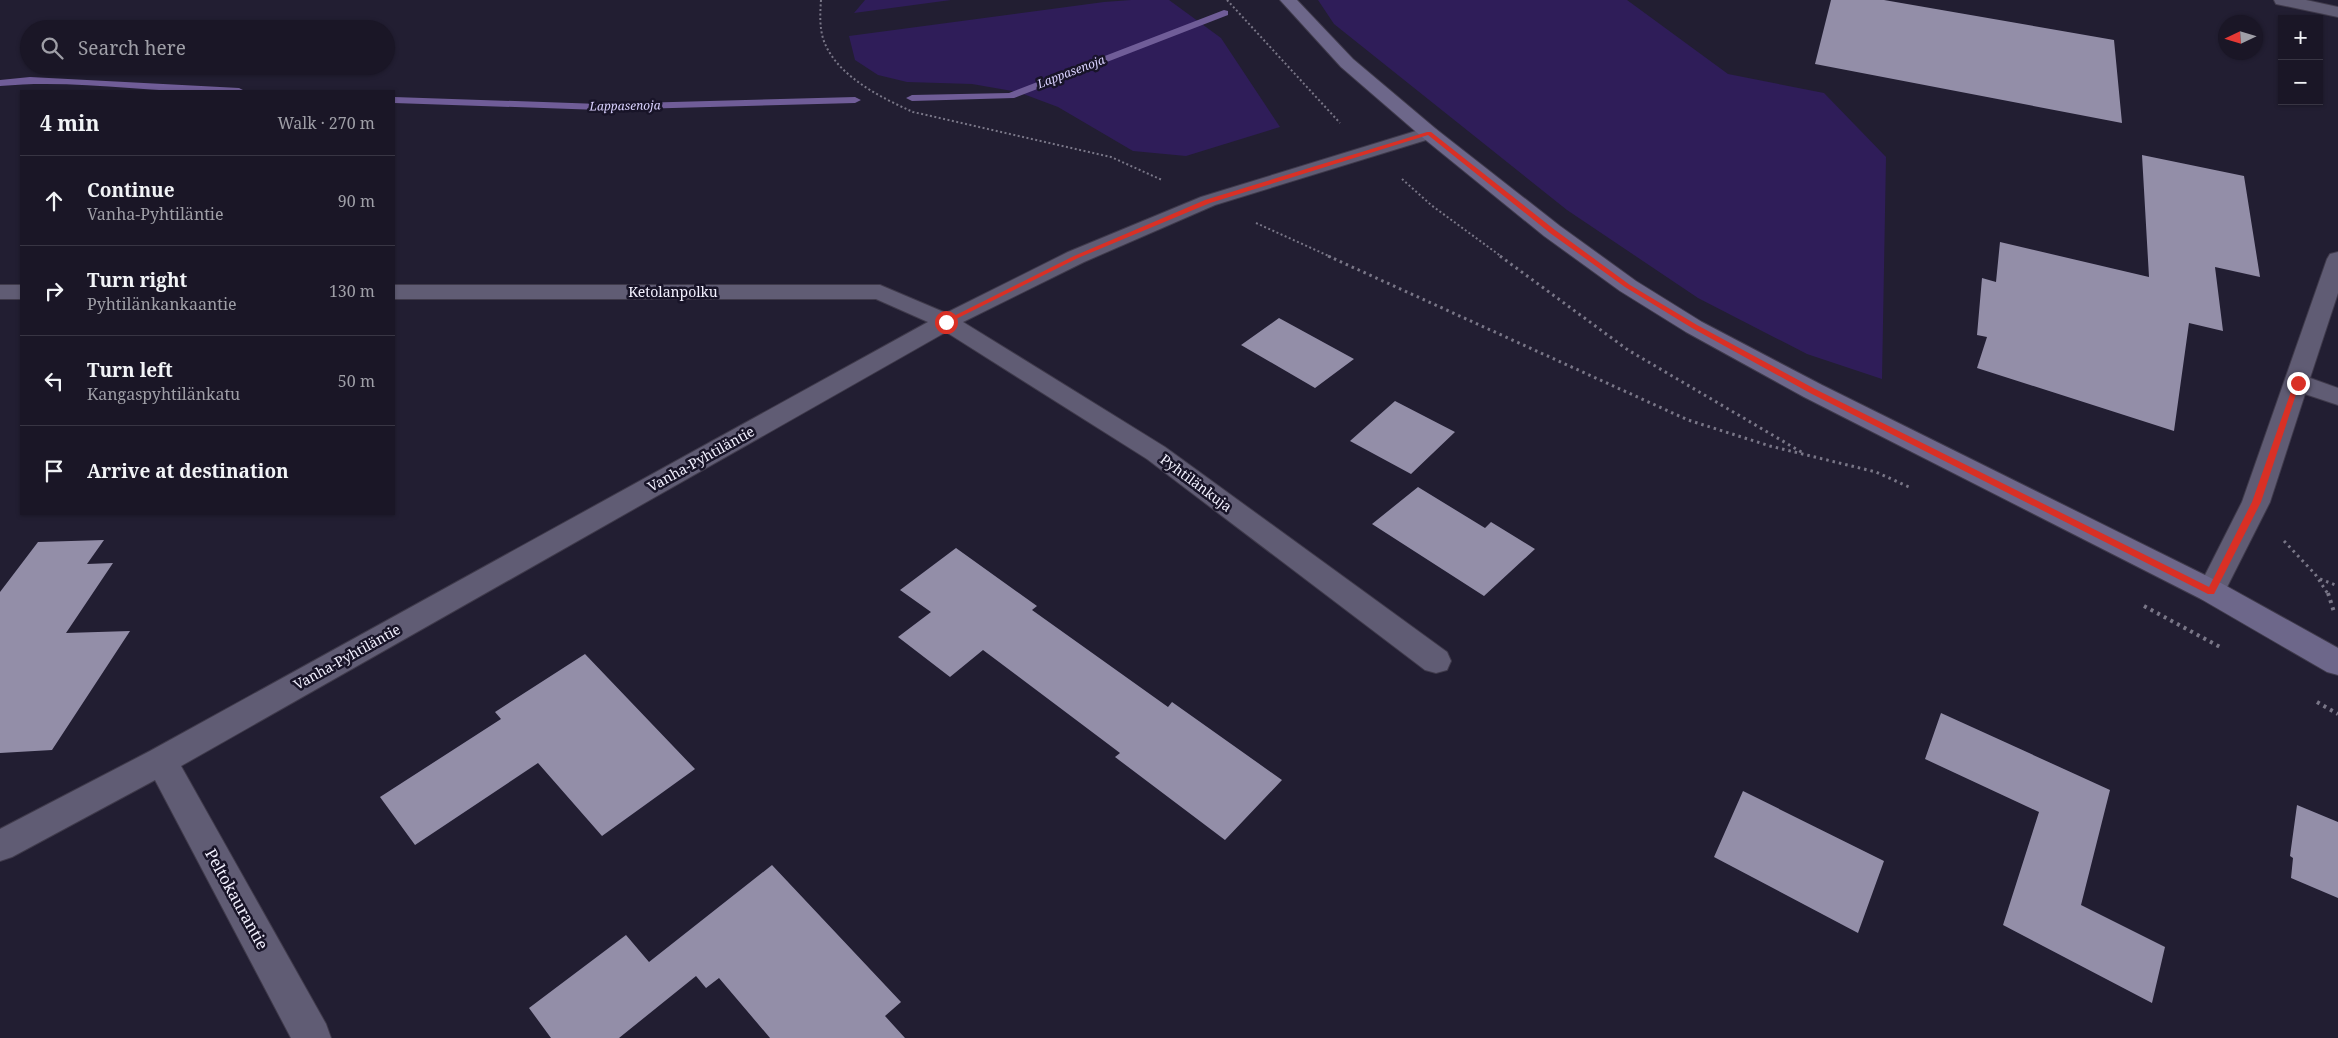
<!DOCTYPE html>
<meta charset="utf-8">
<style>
body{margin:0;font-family:"Noto Serif",serif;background:#272332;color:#f1f3f6}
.controls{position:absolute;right:15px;top:15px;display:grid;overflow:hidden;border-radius:0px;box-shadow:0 1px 4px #0004}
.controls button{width:45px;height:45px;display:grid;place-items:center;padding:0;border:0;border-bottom:1px solid #383543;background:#1a1626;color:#f1f3f6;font:25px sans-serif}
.compass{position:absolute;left:2218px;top:15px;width:45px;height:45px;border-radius:50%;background:#1a1626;box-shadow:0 1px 4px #0004;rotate:266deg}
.stop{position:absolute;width:15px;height:15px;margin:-11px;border:4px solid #d93025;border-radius:50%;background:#fff}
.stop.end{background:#d93025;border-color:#fff;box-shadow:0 1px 5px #0008}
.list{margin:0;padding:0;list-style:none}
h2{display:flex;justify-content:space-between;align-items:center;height:65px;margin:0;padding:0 20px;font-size:21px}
h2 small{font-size:16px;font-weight:400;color:#9f9fa7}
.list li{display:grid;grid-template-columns:32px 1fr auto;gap:15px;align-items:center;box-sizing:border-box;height:90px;padding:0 20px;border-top:1px solid #383543}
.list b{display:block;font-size:19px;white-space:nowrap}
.list p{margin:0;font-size:16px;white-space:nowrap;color:#9f9fa7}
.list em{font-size:16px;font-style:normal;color:#9f9fa7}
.icon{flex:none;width:28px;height:28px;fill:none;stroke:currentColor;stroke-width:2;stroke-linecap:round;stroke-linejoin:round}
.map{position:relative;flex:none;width:2338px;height:1038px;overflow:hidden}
.search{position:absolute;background:#1a1626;box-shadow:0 1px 4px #0004;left:20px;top:20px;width:375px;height:55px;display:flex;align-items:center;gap:12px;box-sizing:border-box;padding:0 18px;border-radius:28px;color:#9f9fa7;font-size:19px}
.panel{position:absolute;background:#1a1626;box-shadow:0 1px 4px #0004;left:20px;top:90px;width:375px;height:425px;border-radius:0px}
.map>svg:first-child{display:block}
.green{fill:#2f1d59}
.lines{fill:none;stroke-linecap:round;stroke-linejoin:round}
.stream{fill:#705d98;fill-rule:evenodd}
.building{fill:#938ea8}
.street-casing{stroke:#3f3a4b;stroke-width:2}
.secondary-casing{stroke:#3f3a4b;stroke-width:2}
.path-far2{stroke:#797687;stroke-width:2;stroke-dasharray:2 2.5;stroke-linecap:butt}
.path-far1{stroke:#797687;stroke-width:3;stroke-dasharray:2.5 4;stroke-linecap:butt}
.path{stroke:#797687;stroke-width:4;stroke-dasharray:3 4.5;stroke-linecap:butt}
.street{fill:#605c74;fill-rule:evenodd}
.secondary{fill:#6d678a;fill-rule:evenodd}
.route{fill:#d93025}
.labels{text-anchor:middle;stroke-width:5;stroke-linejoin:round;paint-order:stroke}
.far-water-label{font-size:12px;font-style:italic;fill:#d8d0fd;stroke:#181428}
.street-label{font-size:14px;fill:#f2f0fe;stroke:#181428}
.near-street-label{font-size:16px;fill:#f2f0fe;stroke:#181428}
</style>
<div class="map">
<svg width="2338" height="1038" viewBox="0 0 2338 1038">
<rect width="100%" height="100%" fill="#221e32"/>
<path class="green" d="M865,0h86l-97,13z
M1131,0h38l52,38 59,89 -94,29 -53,-5 -75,-44 -40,-15 -46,-8 -65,-2 -29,-7 -23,-15 -6,-24 255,-34z
M1318,0h309l101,74 96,19 62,64 -4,222 -75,-25 -109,-56 -131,-88 -233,-186z"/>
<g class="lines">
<path class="stream" d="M1224,10l4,1v4l-214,83 -102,3 -6,-3 6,-3 97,-2z
M30,77l209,11 6,3c-82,5 -164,-13 -245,-5v-6z
M394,97l206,7 255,-7 6,3 -6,3 -255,7 -206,-7z"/>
</g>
<path class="building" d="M1831,0h53l230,40 8,83 -307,-59z
M2142,155l102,21 16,101 -45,-10 8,64 -34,-8 -15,108 -197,-63 10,-31 -10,-2 5,-57 14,4 4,-40 149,35z
M1279,318l75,41 -39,29 -74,-43z
M1395,401l60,31 -44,42 -61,-33z
M1418,487l67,41 6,-6 44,27 -51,47 -112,-72z
M104,540l-17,24 26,-1 -47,70 64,-2 -78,119 -52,3v-161l38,-50z
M956,548l81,58 -5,4 136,97 4,-5 110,78 -57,60 -110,-83 5,-4 -137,-103 -33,27 -52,-40 33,-25 -31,-22z
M585,654l110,115 -93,67 -64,-73 -123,82 -35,-48 121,-78 -6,-7z
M1941,713l169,77 -29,115 84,42 -13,56 -149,-78 36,-113 -114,-53z
M1743,791l141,70 -26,72 -144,-76z
M2297,805l41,17v76l-47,-20 2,-20 -3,-2z
M772,865l129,137 -16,14 20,22h-135l-51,-60 -13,10 -10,-12 -77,62h-68l-22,-30 97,-73 23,27z"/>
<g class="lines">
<g class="street-casing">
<path id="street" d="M2274,0h32l32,7v10l-62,-13z
M1429,127l7,2 3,4 -3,4 -221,68 -131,57 -121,60 202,125 282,205 4,9 -4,9 -11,3 -11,-3 -278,-211 -201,-127 -765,434 145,258 5,14h-40l-136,-258 -143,77 -12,4v-32l150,-78 778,-429 -52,-23h-482v-14h486l66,28 122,-61 133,-55z
M2338,252v41l-28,85 28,10v17l-33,-11 -35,108 -45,89 -4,8 -10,3 -10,-3 -4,-8 45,-89 85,-243 3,-5z
M0,285h21v14h-21z"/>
</g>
<g class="secondary-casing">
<path id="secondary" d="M1280,0h17l56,59 83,70 124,97 76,55 66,41 120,63 399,198 117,65v27l-11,-3 -126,-73 -397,-202 -118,-65 -66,-41 -76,-55 -122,-99 -81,-70z"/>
</g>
<path class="path-far2" d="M821,0c-1,15 -2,32 5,46 15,32 56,52 87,66l198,45 51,23
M1227,0l113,123
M1402,179l29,26 71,52
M1256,223l75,34"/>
<path class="path-far1" d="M1328,256l360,164 82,26 106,26 33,15
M1500,256l128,94 175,103
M2284,541l31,33 13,20
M2320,579l18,7"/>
<path class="path" d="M2328,593l6,19
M2144,606l76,41
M2317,702l21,12"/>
<use href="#street" class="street"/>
<use href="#secondary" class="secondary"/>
</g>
<path class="route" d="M1427,132h4l124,98 75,55 67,40 118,64 394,198 43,-85 42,-119 6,-1 -39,120 -47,92h-6l-398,-201 -118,-65 -67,-41 -75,-54 -122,-98 -218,68 -132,55 -130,65 -6,-1 132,-66 131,-56z"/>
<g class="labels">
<g class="far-water-label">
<text transform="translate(1071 72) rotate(-21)" y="4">Lappasenoja</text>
<text transform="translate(625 106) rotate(-1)" y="4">Lappasenoja</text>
</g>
<g class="street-label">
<text x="673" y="297">Ketolanpolku</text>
<text transform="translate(701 459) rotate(-29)" y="5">Vanha-Pyhtiläntie</text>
<text transform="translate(1196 483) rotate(37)" y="5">Pyhtilänkuja</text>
<text transform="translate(347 657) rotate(-29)" y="5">Vanha-Pyhtiläntie</text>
</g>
<g class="near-street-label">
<text transform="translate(237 899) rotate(61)" y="6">Peltokaurantie</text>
</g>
</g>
</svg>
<div class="controls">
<button>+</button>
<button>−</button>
</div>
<svg class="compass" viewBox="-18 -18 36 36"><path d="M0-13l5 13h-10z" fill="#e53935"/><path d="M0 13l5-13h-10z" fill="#9f9fa7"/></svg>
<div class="stop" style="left:946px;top:322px"></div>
<div class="stop end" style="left:2298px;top:383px"></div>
<div class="search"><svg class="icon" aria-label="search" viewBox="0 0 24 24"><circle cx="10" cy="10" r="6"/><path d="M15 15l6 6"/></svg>Search here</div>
<section class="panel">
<h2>4 min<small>Walk · 270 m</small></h2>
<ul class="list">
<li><svg class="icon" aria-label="ahead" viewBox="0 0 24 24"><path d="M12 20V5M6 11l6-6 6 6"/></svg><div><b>Continue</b><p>Vanha-Pyhtiläntie</p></div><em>90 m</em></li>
<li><svg class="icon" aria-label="right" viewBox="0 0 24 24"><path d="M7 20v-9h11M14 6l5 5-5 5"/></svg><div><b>Turn right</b><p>Pyhtilänkankaantie</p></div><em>130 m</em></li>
<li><svg class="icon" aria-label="left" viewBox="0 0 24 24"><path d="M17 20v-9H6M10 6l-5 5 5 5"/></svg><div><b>Turn left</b><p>Kangaspyhtilänkatu</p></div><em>50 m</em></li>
<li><svg class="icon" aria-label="arrive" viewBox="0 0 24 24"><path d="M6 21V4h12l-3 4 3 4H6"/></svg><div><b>Arrive at destination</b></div></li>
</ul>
</section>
</div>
